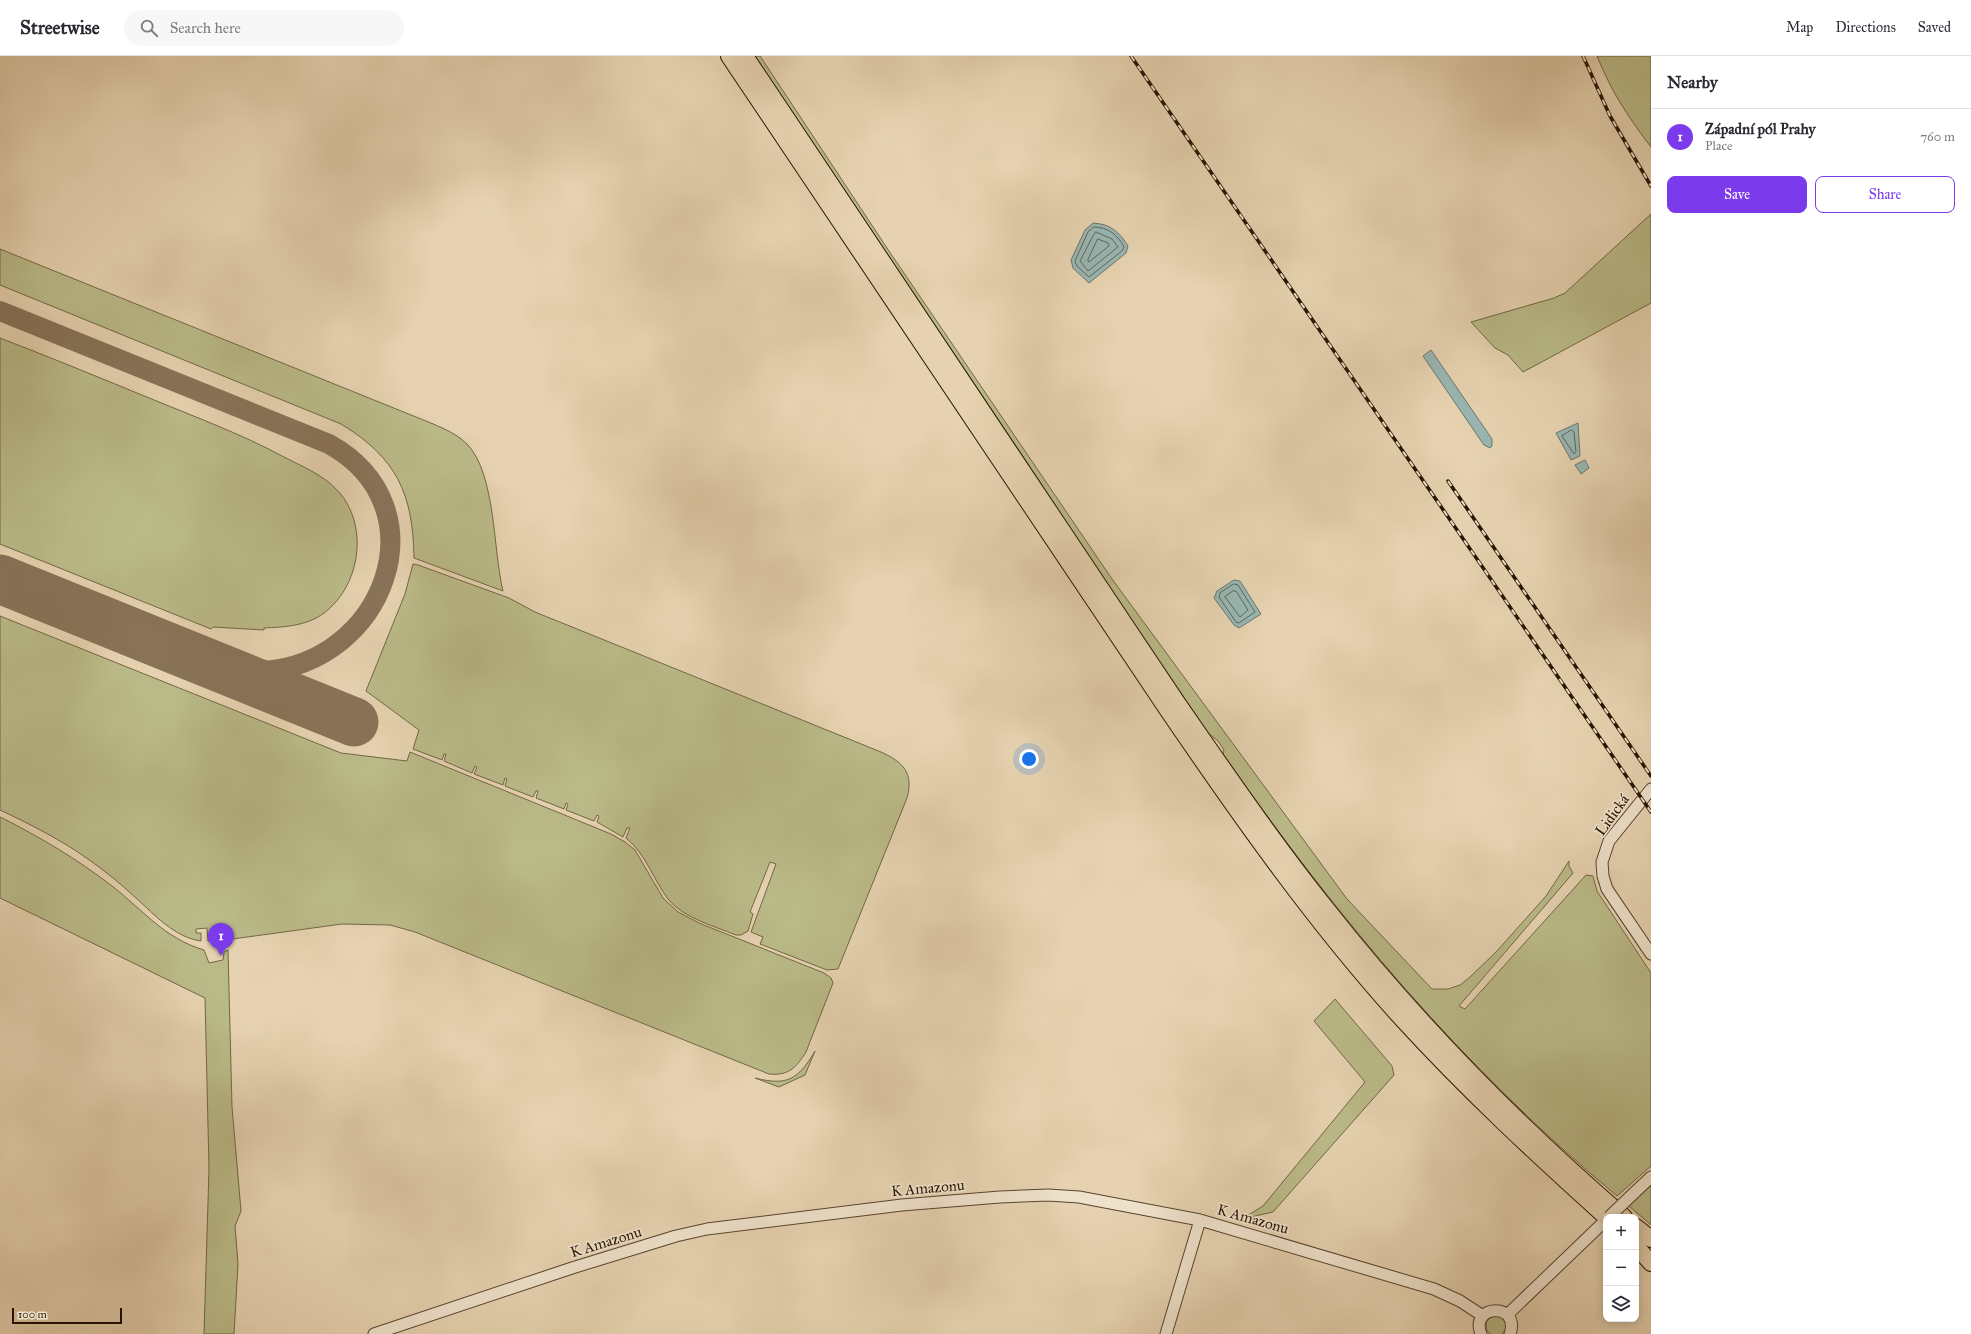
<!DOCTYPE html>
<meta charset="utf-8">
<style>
body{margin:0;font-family:"IM FELL Great Primer",serif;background:#f7f7f7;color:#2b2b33}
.controls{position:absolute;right:12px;bottom:12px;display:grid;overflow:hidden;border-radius:8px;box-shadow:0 2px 10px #0003}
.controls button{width:36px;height:36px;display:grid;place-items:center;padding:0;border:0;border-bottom:1px solid #e1e1e2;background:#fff;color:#2b2b33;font:20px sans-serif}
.scale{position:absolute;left:12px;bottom:10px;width:110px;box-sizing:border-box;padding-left:4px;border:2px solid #291401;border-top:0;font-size:11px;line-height:14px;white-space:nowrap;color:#291401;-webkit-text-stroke:3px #efe2cc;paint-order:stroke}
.you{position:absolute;left:1029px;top:703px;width:14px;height:14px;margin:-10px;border:3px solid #fff;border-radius:50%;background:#1a73e8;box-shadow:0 0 0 6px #1a73e833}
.badge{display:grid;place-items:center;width:26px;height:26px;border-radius:50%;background:#7c3aed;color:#fff;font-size:13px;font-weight:700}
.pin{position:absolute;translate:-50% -33px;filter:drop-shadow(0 1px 2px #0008)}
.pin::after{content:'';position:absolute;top:21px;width:14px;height:12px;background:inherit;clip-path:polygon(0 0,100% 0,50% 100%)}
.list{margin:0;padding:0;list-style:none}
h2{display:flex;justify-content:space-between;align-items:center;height:52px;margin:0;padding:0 16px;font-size:17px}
h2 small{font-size:13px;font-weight:400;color:#7c7c81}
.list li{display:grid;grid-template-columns:26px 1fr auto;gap:12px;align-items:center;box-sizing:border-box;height:56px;padding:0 16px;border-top:1px solid #e1e1e2}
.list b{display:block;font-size:15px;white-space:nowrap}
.list p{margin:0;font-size:13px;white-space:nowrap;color:#7c7c81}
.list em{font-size:13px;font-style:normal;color:#7c7c81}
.actions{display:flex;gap:8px;padding:12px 16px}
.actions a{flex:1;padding:9px 0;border:1px solid #7c3aed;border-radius:8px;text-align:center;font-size:14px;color:#7c3aed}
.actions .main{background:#7c3aed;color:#fff}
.icon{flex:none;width:22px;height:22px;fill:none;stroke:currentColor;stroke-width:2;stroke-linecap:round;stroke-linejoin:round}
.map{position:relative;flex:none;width:1651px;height:1278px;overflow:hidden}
header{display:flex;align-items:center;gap:24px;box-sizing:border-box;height:56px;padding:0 20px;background:#fff;border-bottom:1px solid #e1e1e2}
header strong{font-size:19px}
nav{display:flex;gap:22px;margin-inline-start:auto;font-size:14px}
.search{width:280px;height:36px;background:#f7f7f7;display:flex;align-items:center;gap:10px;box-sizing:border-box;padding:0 14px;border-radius:22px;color:#7c7c81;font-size:15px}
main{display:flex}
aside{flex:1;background:#fff}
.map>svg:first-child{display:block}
.green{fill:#baba88;stroke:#726744}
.water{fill:#98b6b2;stroke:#6c756b}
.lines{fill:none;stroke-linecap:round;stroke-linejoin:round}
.shore{stroke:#60655a;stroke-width:1}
.taxiway{stroke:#887358;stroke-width:20}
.runway{stroke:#887358;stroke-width:49}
.tertiary-casing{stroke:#58442d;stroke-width:13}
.motorway-casing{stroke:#291401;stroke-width:18}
.tertiary{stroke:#efe2cc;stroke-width:11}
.motorway{stroke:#e6d2b0;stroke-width:16}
.rail-casing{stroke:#291401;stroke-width:3.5}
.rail{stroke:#efe2cc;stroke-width:2;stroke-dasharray:6;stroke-linecap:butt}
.tertiary-bridge-casing{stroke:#58442d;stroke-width:13;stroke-linecap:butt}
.tertiary-bridge{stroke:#efe2cc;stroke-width:11}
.labels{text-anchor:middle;stroke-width:3.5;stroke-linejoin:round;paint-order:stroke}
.street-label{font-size:15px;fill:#291401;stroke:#efe2cc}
</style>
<header>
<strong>Streetwise</strong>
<div class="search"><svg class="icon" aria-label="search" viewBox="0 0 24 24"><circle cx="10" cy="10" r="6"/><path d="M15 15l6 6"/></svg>Search here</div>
<nav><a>Map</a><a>Directions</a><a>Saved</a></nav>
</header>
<main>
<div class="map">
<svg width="1651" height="1278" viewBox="0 0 1651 1278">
<rect width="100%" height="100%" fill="#e6d2b0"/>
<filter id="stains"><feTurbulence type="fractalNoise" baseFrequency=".005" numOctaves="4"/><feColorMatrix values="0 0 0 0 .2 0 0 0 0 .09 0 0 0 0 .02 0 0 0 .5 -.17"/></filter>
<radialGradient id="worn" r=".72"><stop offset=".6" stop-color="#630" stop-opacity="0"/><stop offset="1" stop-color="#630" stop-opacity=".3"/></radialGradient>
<path class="green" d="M755,0h5l129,195 223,328 235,320 85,90h16l12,-4 10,-8 27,-26 49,-55 23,-35v5l4,7 -114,133 6,3 121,-134 7,1 4,15 54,82v193l-34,30c-153,-127 -281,-279 -394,-442l1,-4 -6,-9 -10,-8 -271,-400z
M1597,0h54v91c-23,-30 -40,-56 -54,-91z
M1651,158v89l-128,69 -15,-17 -13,-7 -24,-26 83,-24 11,-5z
M0,193l416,168c17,7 38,14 51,27 29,30 26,107 36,147l-89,-33c-1,-64 -17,-100 -73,-134l-341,-139z
M0,282c52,20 103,41 154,62 44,18 87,34 128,56 19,10 42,19 56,35 31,34 23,94 -14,122 -17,13 -40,14 -60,15v2l-51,-3 -2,2 -211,-85z
M413,508l5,1 91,33 26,14 346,140c22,10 33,21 26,46l-69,171 -11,1 -67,-26 3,-7 -12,-5 25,-68 -6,-2 -20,50 3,2 -5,17 -7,4h-5c-22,-9 -53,-17 -68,-36 -15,-20 -22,-45 -42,-61l4,-10h-3l-4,9 -26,-15 2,-6 -2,-1 -3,6 -28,-11 2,-6 -2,-1 -2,6 -28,-11 2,-7h-2l-3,6 -28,-11 2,-7 -2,-1 -2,7 -29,-11 3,-7 -2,-1 -3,7 -28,-12 2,-7h-2l-2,6 -29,-11 6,-19 -53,-39 39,-97z
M0,560l341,137 66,8 3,-9 201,82 14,8 10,8 28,48 15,14 21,11 125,50 7,5 2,5 -27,69c-10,16 -18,24 -37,22l-354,-142 -25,-7 -48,-1 -124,17h-10l-1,-13 -11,1v4h5v8c-27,-4 -46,-26 -65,-43 -15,-14 -31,-27 -48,-39 -27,-19 -58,-35 -88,-49z
M0,761c40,20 77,42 112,69 32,25 52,52 92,64l5,13 14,-3 1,-8 4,-2 4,157 9,104 -6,15 3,38 -4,70h-30l5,-165 -4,-171 -205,-100z
M1335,943l57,67 2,9 -121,137 -31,7 21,-13 102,-124 -51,-61z
M815,995l-10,24 -26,12 -24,-9c32,8 43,2 60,-27z
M1651,1128v41l-22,-19z
M1486 1270a10 10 0 1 1 20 0a10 10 0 1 1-20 0Z"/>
<path class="water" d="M1093,167c18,1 26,9 35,23l-2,7 -37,30 -16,-15 -2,-8 14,-30z
M1431,294l61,89v7l-2,2 -6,-3 -61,-89z
M1578,367l2,33 -9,4 -15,-27z
M1585,404l4,8 -8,6 -6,-9z
M1234,524l6,1 21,33 -22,14 -5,-3 -20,-27 3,-7z"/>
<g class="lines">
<path class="shore" d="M1094,171c14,0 24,8 30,20l-2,4 -33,26 -12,-11 -2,-5 13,-29z
M1096,176l16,7 6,8 -30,24 -8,-10 13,-25z
M1098,183l10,4 1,3 -20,16 -1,-2z
M1572,374l2,2 2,20 -2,2 -12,-18z
M1234,528l4,1 17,27 -16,11 -3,-1 -17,-25 1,-4z
M1233,535h3l12,19 -8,7 -15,-20z"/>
<path class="taxiway" d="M0,255l329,133c115,64 54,220 -66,227 -42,2 -81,-19 -118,-34"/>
<path class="runway" d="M0,523l354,143"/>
<g class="tertiary-casing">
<path id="tertiary" d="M1651,733l-42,52 -7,21 1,14 4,13 44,65
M1634,1137l17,-16
M1507,1259l99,-95
M374,1278l198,-66 104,-32 31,-7 195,-24 98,-8 48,-2 31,2 121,23 234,69 26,12 23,15
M1166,1278l34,-114
M1481,1278c-12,-30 40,-32 29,0"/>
</g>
<g class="motorway-casing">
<path id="motorway" d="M729,0l440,656c73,107 147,212 234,308 64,70 133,134 203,197
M745,0l433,648c48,69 95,138 147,203 89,113 190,216 299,310
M1636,1171l15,12
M1636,1190l15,17"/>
</g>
<use href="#tertiary" class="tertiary"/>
<use href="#motorway" class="motorway"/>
<g class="rail-casing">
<path id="rail" d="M1131,0l520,756
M1583,0l27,60 41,70
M1448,425l203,295"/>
</g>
<use href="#rail" class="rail"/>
<g class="tertiary-bridge-casing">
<path id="tertiary-bridge" d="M1609,1161l25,-24"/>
</g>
<use href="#tertiary-bridge" class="tertiary-bridge"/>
</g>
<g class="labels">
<g class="street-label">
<text transform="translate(1612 759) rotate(-54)" y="5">Lidická</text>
<text transform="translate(928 1132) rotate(-5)" y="5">K Amazonu</text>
<text transform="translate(1253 1163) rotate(16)" y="5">K Amazonu</text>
<text transform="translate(606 1186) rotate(-17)" y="5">K Amazonu</text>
</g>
</g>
<rect width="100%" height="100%" filter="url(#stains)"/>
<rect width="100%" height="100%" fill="url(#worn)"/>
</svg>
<div class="controls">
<button>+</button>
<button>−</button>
<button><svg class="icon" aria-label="layers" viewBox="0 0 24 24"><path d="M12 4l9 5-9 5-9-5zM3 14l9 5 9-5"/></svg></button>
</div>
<div class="scale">100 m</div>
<div class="you"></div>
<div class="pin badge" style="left:221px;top:900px">1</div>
</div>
<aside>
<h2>Nearby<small></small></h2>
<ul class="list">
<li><span class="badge">1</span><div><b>Západní pól Prahy</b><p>Place</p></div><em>760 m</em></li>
</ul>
<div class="actions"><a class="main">Save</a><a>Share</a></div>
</aside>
</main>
